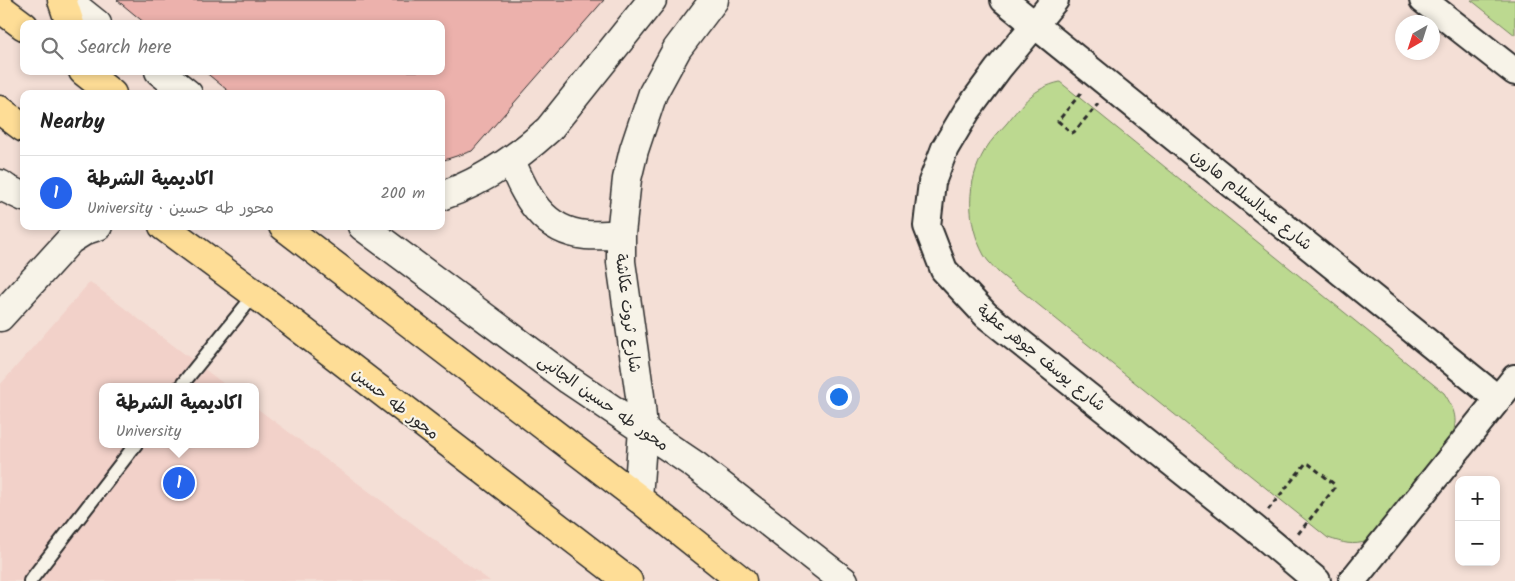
<!DOCTYPE html>
<meta charset="utf-8">
<style>
body{margin:0;font-family:Kalam,"Playpen Sans Arabic",sans-serif;background:#f6f6f6;color:#222}
.controls{position:absolute;right:15px;bottom:15px;display:grid;overflow:hidden;border-radius:10px;box-shadow:0 2px 8px #0003}
.controls button{width:45px;height:45px;display:grid;place-items:center;padding:0;border:0;border-bottom:1px solid #e0e0e0;background:#fff;color:#222;font:25px sans-serif}
.compass{position:absolute;left:1395px;top:15px;width:45px;height:45px;border-radius:50%;background:#fff;box-shadow:0 2px 8px #0003;rotate:219deg}
.you{position:absolute;left:838px;top:396px;width:18px;height:18px;margin:-12px;border:4px solid #fff;border-radius:50%;background:#1a73e8;box-shadow:0 0 0 8px #1a73e833}
.badge{display:grid;place-items:center;width:32px;height:32px;border-radius:50%;background:#2563eb;color:#fff;font-size:16px;font-weight:700}
.pin{position:absolute;translate:-50% -50%;border:2px solid #fff;box-shadow:0 1px 5px #0006}
.popup{position:absolute;left:99px;top:383px;width:160px;height:65px;box-sizing:border-box;display:grid;place-content:center;border-radius:10px;background:#fff;filter:drop-shadow(0 1px 4px #0005);font-size:16px;white-space:nowrap;color:#767676}
.popup b{font-size:19px;color:#222}
.popup::after{content:'';position:absolute;left:50%;top:100%;margin-left:-10px;border:10px solid transparent;border-top-color:#fff}
.list{margin:0;padding:0;list-style:none}
h2{display:flex;justify-content:space-between;align-items:center;height:65px;margin:0;padding:0 20px;font-size:21px}
h2 small{font-size:16px;font-weight:400;color:#767676}
.list li{display:grid;grid-template-columns:32px 1fr auto;gap:15px;align-items:center;box-sizing:border-box;height:75px;padding:0 20px;border-top:1px solid #e0e0e0}
.list b{display:block;font-size:19px;white-space:nowrap}
.list p{margin:0;font-size:16px;white-space:nowrap;color:#767676}
.list em{font-size:16px;font-style:normal;color:#767676}
.icon{flex:none;width:28px;height:28px;fill:none;stroke:currentColor;stroke-width:2;stroke-linecap:round;stroke-linejoin:round}
.map{position:relative;flex:none;width:1515px;height:581px;overflow:hidden}
.search{position:absolute;background:#fff;box-shadow:0 2px 8px #0003;left:20px;top:20px;width:425px;height:55px;display:flex;align-items:center;gap:12px;box-sizing:border-box;padding:0 18px;border-radius:10px;color:#767676;font-size:19px}
.panel{position:absolute;background:#fff;box-shadow:0 2px 8px #0003;left:20px;top:90px;width:425px;height:140px;border-radius:10px}
.map>svg:first-child{display:block}
.built{fill:#f2d1c9}
.green{fill:#bcd990;stroke:#74825e}
.building{fill:#ecb1ac;stroke:#2b2b2b}
.lines{fill:none;stroke-linecap:round;stroke-linejoin:round}
.service-casing{stroke:#2b2b2b;stroke-width:16}
.minor-casing{stroke:#2b2b2b;stroke-width:30}
.tertiary-casing{stroke:#2b2b2b;stroke-width:31}
.primary-casing{stroke:#2b2b2b;stroke-width:31}
.path{stroke:#2b2b2b;stroke-width:3;stroke-dasharray:5 4;stroke-linecap:butt}
.service{stroke:#f7f3e8;stroke-width:12}
.minor{stroke:#f7f3e8;stroke-width:26}
.tertiary{stroke:#f7f3e8;stroke-width:28}
.primary{stroke:#fedd96;stroke-width:28}
.labels{text-anchor:middle;stroke-width:4.5;stroke-linejoin:round;paint-order:stroke}
.street-label{font-size:16px;fill:#2b2b2b;stroke:#f7f3e8}
</style>
<div class="map">
<svg width="1515" height="581" viewBox="0 0 1515 581">
<rect width="100%" height="100%" fill="#f4dfd6"/>
<filter id="ink" filterUnits="userSpaceOnUse"><feTurbulence type="fractalNoise" baseFrequency=".02" numOctaves="2"/><feDisplacementMap in="SourceGraphic" scale="10" xChannelSelector="R" yChannelSelector="G"/><feConvolveMatrix kernelMatrix="1 2 1 2 8 2 1 2 1" color-interpolation-filters="sRGB"/></filter>
<g filter="url(#ink)">
<path class="built" d="M90,282l138,105h-125v57h152v-37l235,174h-490v-196z"/>
<path class="green" d="M1471,0h44v35z
M1060,82l384,311c12,19 14,26 7,48l-83,100c-16,5 -24,2 -40,-3l-329,-265c-5,-6 -11,-11 -15,-18 -18,-33 -18,-73 1,-105 6,-10 15,-19 22,-27 16,-20 26,-35 53,-41z"/>
<path class="building" d="M117,0h487l-132,151 -31,10v-67h-209l-28,-23h237v-47h-295z"/>
<g class="lines">
<g class="service-casing">
<path id="service" d="M180,387l75,-93
M30,581l106,-137"/>
</g>
<g class="minor-casing">
<path id="minor" d="M1004,0l494,399
M1055,0l-57,69 -31,42 -22,37 -13,34 -5,44 17,44 42,45 268,213 63,53
M1423,0l92,72
M1352,581l163,-203"/>
</g>
<g class="tertiary-casing">
<path id="tertiary" d="M67,0l30,24
M159,71l29,23
M511,161c15,35 31,70 75,74 12,1 24,0 35,-1
M0,184l7,5 17,8
M441,196c42,-14 76,-38 108,-67l103,-129
M362,226l207,154 126,85 149,116
M0,317l70,-77 16,-10 12,-4
M638,498l5,-69 -3,-33 -19,-134v-28l6,-55 7,-29 19,-57 24,-44 37,-49"/>
</g>
<g class="primary-casing">
<path id="primary" d="M62,0l8,24
M0,8l24,18
M83,71l29,23
M0,110l24,18
M163,226l92,68 373,287
M283,226l355,272 104,83"/>
</g>
<path class="path" d="M1081,93l-23,28 14,12 2,-1 24,-28
M1268,510l38,-47 3,1 25,20v5l-36,45"/>
<use href="#service" class="service"/>
<use href="#minor" class="minor"/>
<use href="#tertiary" class="tertiary"/>
<use href="#primary" class="primary"/>
</g>
</g>
<g class="labels">
<g class="street-label">
<text transform="translate(1252 199) rotate(39)" y="6">شارع عبدالسلام هارون</text>
<text transform="translate(629 313) rotate(83)" y="6">شارع ثروت عكاشة</text>
<text transform="translate(1042 357) rotate(39)" y="6">شارع يوسف جوهر عطية</text>
<text transform="translate(604 402) rotate(35)" y="6">محور طه حسين الجانبى</text>
<text transform="translate(396 403) rotate(38)" y="6">محور طه حسين</text>
</g>
</g>
</svg>
<div class="controls">
<button>+</button>
<button>−</button>
</div>
<svg class="compass" viewBox="-18 -18 36 36"><path d="M0-13l5 13h-10z" fill="#e53935"/><path d="M0 13l5-13h-10z" fill="#767676"/></svg>
<div class="you"></div>
<div class="pin badge" style="left:179px;top:483px">1</div>
<div class="popup"><b>اكاديمية الشرطة</b>University</div>
<div class="search"><svg class="icon" aria-label="search" viewBox="0 0 24 24"><circle cx="10" cy="10" r="6"/><path d="M15 15l6 6"/></svg>Search here</div>
<section class="panel">
<h2>Nearby<small></small></h2>
<ul class="list">
<li><span class="badge">1</span><div><b>اكاديمية الشرطة</b><p>University · محور طه حسين</p></div><em>200 m</em></li>
</ul>
</section>
</div>
